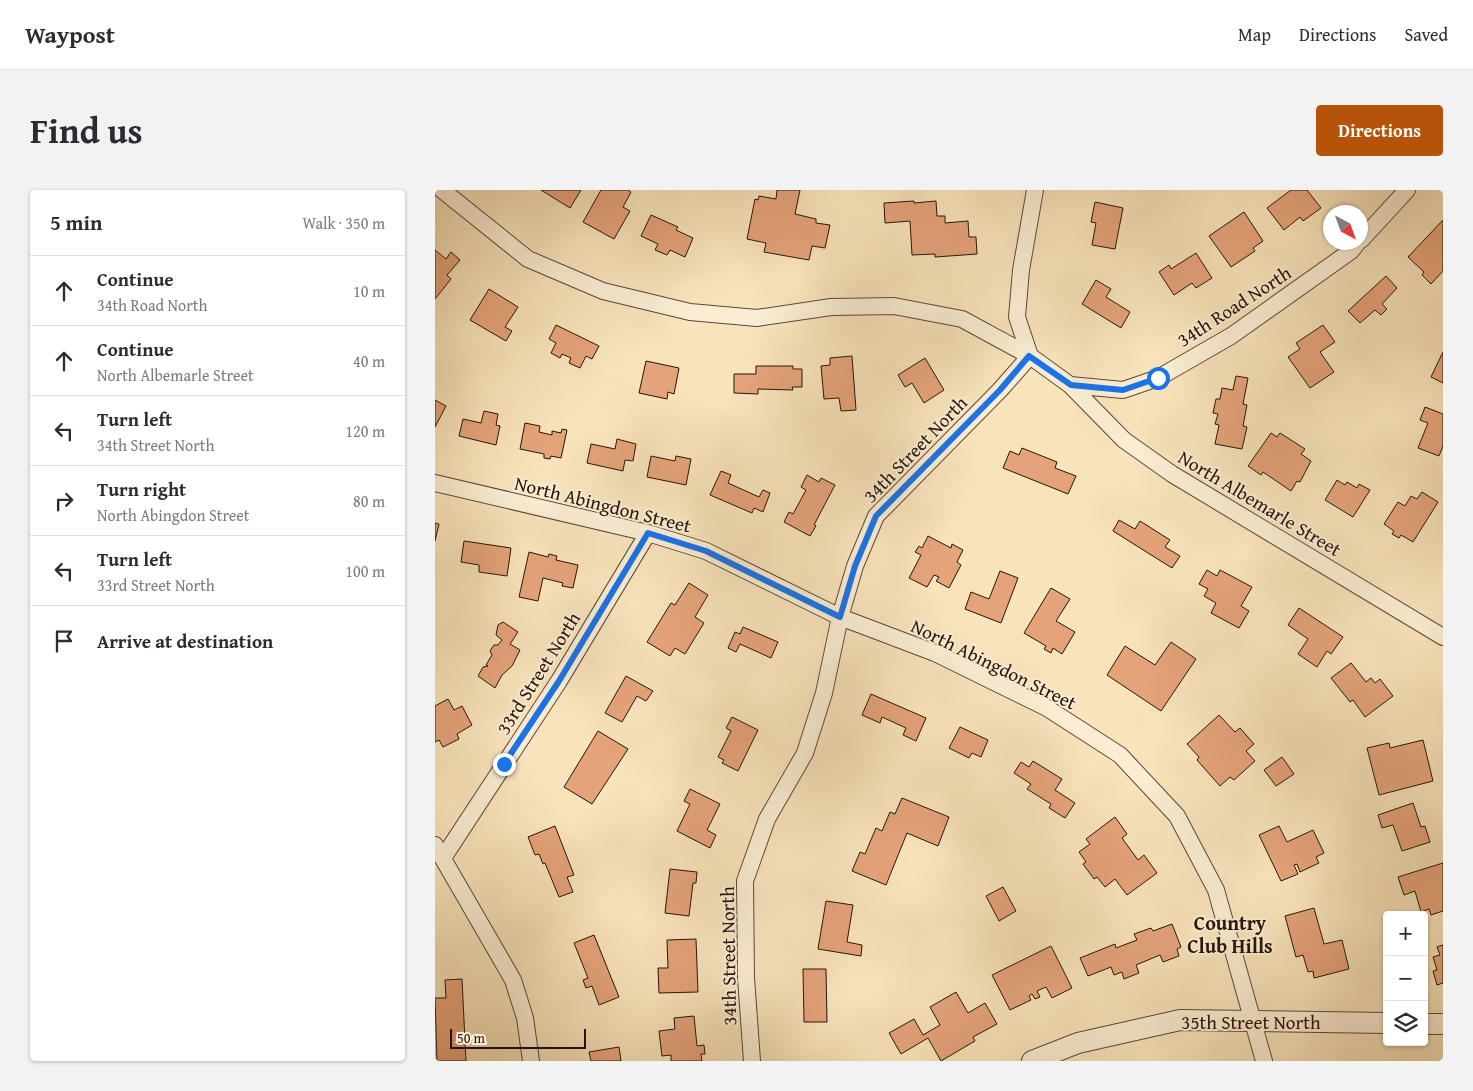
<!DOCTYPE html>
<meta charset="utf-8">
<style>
body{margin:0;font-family:"Gentium Book Plus",serif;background:#f2f2f3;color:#2b2b33}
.controls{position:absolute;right:15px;bottom:15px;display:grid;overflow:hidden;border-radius:5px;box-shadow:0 1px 4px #0004}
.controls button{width:45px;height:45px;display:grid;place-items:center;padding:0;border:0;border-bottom:1px solid #e1e1e2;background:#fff;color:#2b2b33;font:25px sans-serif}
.compass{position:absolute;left:888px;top:15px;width:45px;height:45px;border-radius:50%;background:#fff;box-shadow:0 1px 4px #0004;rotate:139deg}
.scale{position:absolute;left:15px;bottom:12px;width:136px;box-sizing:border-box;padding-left:5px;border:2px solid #26140a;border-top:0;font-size:14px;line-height:18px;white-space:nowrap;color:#26140a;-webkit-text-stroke:4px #faedd3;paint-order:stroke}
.stop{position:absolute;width:15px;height:15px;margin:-11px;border:4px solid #1a73e8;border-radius:50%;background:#fff}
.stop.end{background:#1a73e8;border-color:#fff;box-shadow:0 1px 5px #0008}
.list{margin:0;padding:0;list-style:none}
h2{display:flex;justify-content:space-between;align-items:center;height:65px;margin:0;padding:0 20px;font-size:21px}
h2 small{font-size:16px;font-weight:400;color:#7c7c81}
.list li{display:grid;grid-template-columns:32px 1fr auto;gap:15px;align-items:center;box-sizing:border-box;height:70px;padding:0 20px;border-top:1px solid #e1e1e2}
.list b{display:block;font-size:19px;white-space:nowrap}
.list p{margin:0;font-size:16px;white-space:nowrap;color:#7c7c81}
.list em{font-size:16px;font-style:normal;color:#7c7c81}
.icon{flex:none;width:28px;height:28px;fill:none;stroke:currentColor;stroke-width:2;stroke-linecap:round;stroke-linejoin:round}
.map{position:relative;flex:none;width:1008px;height:871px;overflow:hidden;border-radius:5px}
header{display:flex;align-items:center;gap:30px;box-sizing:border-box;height:70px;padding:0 25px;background:#fff;border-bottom:1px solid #e1e1e2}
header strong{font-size:24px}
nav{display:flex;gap:28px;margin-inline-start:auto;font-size:18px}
.intro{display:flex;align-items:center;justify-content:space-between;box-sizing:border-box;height:120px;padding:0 30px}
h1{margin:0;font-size:35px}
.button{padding:12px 22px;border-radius:5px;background:#b45309;color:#fff;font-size:18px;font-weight:700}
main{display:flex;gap:30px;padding:0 30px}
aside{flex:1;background:#fff;border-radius:5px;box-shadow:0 1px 4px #0004}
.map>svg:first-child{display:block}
.building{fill:#e5a379;stroke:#26140a}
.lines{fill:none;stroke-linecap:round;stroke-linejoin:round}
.minor-casing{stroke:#5a4836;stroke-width:18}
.tertiary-casing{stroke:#5a4836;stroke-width:22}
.minor{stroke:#faedd3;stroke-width:16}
.tertiary{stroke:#faedd3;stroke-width:20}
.route{stroke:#1a73e8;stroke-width:6}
.labels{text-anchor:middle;stroke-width:4;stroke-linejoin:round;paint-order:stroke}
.street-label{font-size:19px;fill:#26140a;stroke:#faedd3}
.neighbourhood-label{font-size:20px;font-weight:bold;fill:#26140a;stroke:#faedd3}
</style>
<header>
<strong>Waypost</strong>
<nav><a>Map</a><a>Directions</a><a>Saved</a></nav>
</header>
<div class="intro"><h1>Find us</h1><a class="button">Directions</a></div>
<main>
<aside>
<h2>5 min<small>Walk · 350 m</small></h2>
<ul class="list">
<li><svg class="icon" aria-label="ahead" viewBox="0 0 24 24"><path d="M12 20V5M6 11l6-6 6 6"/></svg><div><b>Continue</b><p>34th Road North</p></div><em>10 m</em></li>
<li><svg class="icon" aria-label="ahead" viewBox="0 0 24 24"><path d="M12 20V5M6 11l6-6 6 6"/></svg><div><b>Continue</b><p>North Albemarle Street</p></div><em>40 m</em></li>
<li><svg class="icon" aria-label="left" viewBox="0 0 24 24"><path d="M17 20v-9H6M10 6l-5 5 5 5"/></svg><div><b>Turn left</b><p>34th Street North</p></div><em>120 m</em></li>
<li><svg class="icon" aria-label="right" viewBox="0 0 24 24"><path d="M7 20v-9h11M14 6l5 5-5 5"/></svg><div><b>Turn right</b><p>North Abingdon Street</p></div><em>80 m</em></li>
<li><svg class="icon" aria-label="left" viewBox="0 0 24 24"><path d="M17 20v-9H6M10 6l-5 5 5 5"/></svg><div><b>Turn left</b><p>33rd Street North</p></div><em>100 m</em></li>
<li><svg class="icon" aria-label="arrive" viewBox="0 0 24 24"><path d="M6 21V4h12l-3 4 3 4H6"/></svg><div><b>Arrive at destination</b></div></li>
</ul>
</aside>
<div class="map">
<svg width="1008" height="871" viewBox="0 0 1008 871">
<rect width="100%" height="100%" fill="#f8e3bb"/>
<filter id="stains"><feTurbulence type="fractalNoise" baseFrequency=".004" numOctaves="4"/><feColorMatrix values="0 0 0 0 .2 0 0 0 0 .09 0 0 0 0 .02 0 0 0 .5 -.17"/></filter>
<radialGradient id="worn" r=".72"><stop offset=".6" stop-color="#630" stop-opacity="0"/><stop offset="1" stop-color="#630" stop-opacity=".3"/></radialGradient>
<path class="building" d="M106,0h40l-11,18z
M166,0h27l3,2 -8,15 7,4 -16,28 -31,-17z
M342,0h23l-5,24 21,5v4l14,2 -5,23 -13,-2 -3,14 -45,-8 2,-9 -19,-4 8,-40 3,1 1,-4 17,3z
M856,0h16l14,18 -18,13 -3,-4 -16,13 -17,-22z
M479,11v2l22,-2 1,15h8v7l23,-2 1,16h7l1,17 -42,3v-3l-23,1 -2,-34 -25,2 -1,-20z
M660,12l28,6 -8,41 -23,-4 4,-22 -5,-1z
M809,22l19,29 -10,7 2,3 -24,16 -22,-31z
M216,25l27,12 -2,3 17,8 -8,19 -15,-7 -3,5 -12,-5 3,-6 -17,-8z
M1008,30v51l-12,13 -9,-9 2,-3 -16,-15z
M0,60l11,9 5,-7 9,8 -13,15 4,4 -16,20z
M761,63l16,25 -16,10 -4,-5 -18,12 -15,-23 10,-7 2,4z
M951,86l11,12 -15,16 5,5 -6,6 -6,-5 -15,13 -12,-12z
M661,90l15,9 -5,8 24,15 -9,16 -39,-24z
M54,99l29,18 -13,20 7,4 -6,10 -36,-21z
M121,135l43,21 -7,13 -6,-3 -6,12 -11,-5 2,-5 -9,-4 -2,4 -9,-5 5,-10 -7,-4z
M888,135l12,17 -15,10 14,20 -24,16 -22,-31 12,-8 -4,-6z
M1008,162v31l-12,-6z
M417,166l4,54 -15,1 -2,-13 -15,1 -3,-33 9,-1v-7z
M490,168l19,32 -20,13 -12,-20 -7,4 -7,-12z
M211,171l33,7 -5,26 -6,-2 -1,7 -28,-6z
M321,176h37v3h9v18h-10l1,3 -35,-1v5l-24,-1v-19h22z
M801,186l12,2 -5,26 4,1 -4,21 4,1 -5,22 -27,-5 4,-19 -4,-1 3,-10 -5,-1 3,-14h4l2,-11 11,2z
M0,210l11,6 -11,21z
M990,217l18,7v32l-4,10 -21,-8 10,-25 -8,-3z
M49,221l14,3 -2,11 4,1 -4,19 -37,-9 4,-17 18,4z
M90,233l15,3 -1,6 13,3v-4l9,2 1,-4 5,1 -6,28 -10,-2 -1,3 -6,-1v-4l-24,-5z
M836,243l6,4 3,-4 25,16 -4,5 10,7 -11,21 -3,-1 -6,10 -28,-19 -2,3 -13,-9z
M182,249l19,5 -3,17 -8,-1 -2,11 -36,-8 4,-19 24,5z
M587,258l35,14 -2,6 21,8 -8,18 -65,-26 7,-17 9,4z
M216,266l24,5 1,-5 15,3 -5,26 -39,-8z
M286,281l10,4 -3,8 31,14 4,-7 7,3 -7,19 -9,-4 -2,5 -42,-18z
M372,285l12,7 2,-4 14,7 -21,40 2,1 -6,10 -26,-14 5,-10 4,2 13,-24 -5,-3z
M902,290l8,5 2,-3 10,6 2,-4 11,6 -17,27 -28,-17z
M987,302l16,10 -25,40 -12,-7 -2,3 -7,-4 2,-3 -10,-7 14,-22 7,4 6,-10 6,3z
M684,330l16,9 5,-8 30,19 -5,7 15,9 -8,12 -59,-37z
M0,333l4,1 -4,17z
M493,346l23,12 1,-4 11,6 -6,12 4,3 -12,23 -13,-7 3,-4 -5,-2 -7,12 -18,-9 12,-23 -6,-3 4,-6 3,2z
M29,351l47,7 -4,28 -28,-4v-7l-18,-3z
M94,362l19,5 1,-3 8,2 -1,4 22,5 -5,23 -11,-2 1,-3 -20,-5 -5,23 -19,-4z
M772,380l10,6 3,-6 32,17 -11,19 8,5 -10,17 -28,-15 5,-10 -12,-7 4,-7 -9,-5z
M565,381l18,7 -17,45 -36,-14 6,-17 18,7z
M254,393l19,12 -13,22 9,6 -19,31 -10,-6 -5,8 -23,-14 24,-39 4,2z
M616,398l19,11 -14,22 19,11 -13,22 -9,-6 -2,5 -7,-4 2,-3 -22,-13z
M864,418l44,29 -12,17 -4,-3 -10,16 -19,-13 10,-15 -20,-14z
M68,432l15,10 -8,12 10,6 -8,16 -10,9 -7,13 -17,-12 5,-9 5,-1 -2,-1 6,-10 -2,-4 4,-6h4l4,-5 -6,-5 2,-10z
M308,437l35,15 -7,16 -31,-14 -4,8 -8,-4 7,-16 5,2z
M736,452l25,17 -35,52 -54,-36 18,-29 30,19z
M916,473l15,19 5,-4 4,5 5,-4 13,17 -28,21 -12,-17 -3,2 -19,-24z
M191,486l27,15 -7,10 -9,-5 -15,26 -17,-9z
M436,504l55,24 -10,23 -13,-6 3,-7 -24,-11 -2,6 -18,-8z
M13,509l6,11 8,-4 10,19 -15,9 2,5 -16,8 -4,-7 -4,2v-36z
M784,525l16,17 5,-4 14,16 -8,7 9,10 -21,19 -4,-3 -10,9 -23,-26 2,-3 -12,-13z
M297,527l26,13 -20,41 -16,-8 2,-3 -6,-3 13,-26 -5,-3z
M525,537l28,13 -7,17 -9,-4 -3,5 -20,-10z
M163,541l30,18 -36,55 -28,-17z
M988,550l10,41 -54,14 -12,-47 22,-5 1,5z
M847,567l12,17 -18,12 -12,-16z
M598,571l29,18 -7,11 20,13 -10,15 -16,-10 2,-4 -24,-15 4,-5 -17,-11 7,-11 8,5z
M255,599l30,15 -13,26 9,5 -6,13 -33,-17 13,-27 -6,-3z
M467,608l47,19 -11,29 -31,-13 -21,52 -34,-14 8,-19 5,2 11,-26 6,3 8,-19 5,2z
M978,613l8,24 4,-1 5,16 -28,9 -9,-26 -11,3 -4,-13z
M680,627l12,17 -5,4 16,22 6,-5 13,18 -30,22 -12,-16 -10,8 -8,-10 -3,2 -11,-15 3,-2 -7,-10 11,-8 -4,-5z
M120,636l19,49 -7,2 6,15 -14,5 -14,-34 -2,1 -4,-10 -4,1 -7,-18z
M844,636l8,16 26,-12 11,23 -8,4 3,6 -19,9 -3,-8 -3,1 4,9 -17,7 -22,-46z
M1008,673v48l-12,4 -2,-6 -8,3 -6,-21 -11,4 -6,-18z
M235,679l27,3 -1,11h-3l-4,33 -24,-3z
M568,697l13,24 -17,10 -13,-25z
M391,711l27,4 -6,37 15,3 -1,11 -43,-7z
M879,718l10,36 18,-4 7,29 -35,9 -1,-7 -5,1 -5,-17 -7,2 -11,-41z
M737,734l9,23 -4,2 2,7 -16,6 -3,-7 -24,10 3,8 -15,6 -2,-7 -8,3 -3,-8 -23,9 -8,-18 35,-14 1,4 21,-8 -3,-6 17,-6 2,3z
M159,745l25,62 -20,8 -7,-19 -6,2 -3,-8 5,-2 -14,-35z
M261,749l2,53 -39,1 -1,-25h10l-1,-28z
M1008,755v38l-6,2 -4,-14 4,-1 -4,-13 7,-2 -3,-8z
M616,756l21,42 -20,10 -6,-11 -9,4 3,6 -5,2 -3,-5 -3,2 2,4 -21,10 -18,-35z
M368,779h23l1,53h-23z
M27,789l4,82h-29l-2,-63h11l-1,-18z
M521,802l12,21 17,-10 12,21 -24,13 2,4 -34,20 -13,-23 -27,16 -12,-21 25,-14 9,16 17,-10 -10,-18z
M259,826l3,30 7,-1 1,9h-4l1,7h-31v-6l-9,1 -3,-25 16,-2 -1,-11z
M184,857l2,14h-30l-2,-9z"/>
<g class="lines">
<g class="minor-casing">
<path id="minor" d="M7,0l86,69 75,32 87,21 67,6 74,-11 63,-1 68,13 68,37 40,29 53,5 35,-12 73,-42 120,-85 7,-9
M926,50l46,-50
M635,195l54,55 48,34 271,163
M0,293l213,50 58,18 134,66 95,36 112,55 73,47 57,61 39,74 48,171
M0,655l78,135 12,38 6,43
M8,668l116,-177 89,-148
M317,871l-6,-83 -1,-97 22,-62 38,-66 19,-60 16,-76 15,-51 21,-50 124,-126 30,-34 -13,-39 4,-47 14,-80"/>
</g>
<g class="tertiary-casing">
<path id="tertiary" d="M989,834h19
M597,871l46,-18 102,-23 207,3"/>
</g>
<use href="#minor" class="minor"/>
<use href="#tertiary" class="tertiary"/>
</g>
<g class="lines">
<path class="route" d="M69,574l55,-83 89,-148 58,18 134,66 15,-51 21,-50 124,-126 29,-34 42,29 52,5 35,-12"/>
</g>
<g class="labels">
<g class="street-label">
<text transform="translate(799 116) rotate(-33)" y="7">34th Road North</text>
<text transform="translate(480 259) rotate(-46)" y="7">34th Street North</text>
<text transform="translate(825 313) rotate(31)" y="7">North Albemarle Street</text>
<text transform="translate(168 314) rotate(14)" y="7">North Abingdon Street</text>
<text transform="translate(559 474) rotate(26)" y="7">North Abingdon Street</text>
<text transform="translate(103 483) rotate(-58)" y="7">33rd Street North</text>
<text transform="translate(293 766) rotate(-91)" y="7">34th Street North</text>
<text x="816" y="839">35th Street North</text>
</g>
<g class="neighbourhood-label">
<text x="795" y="740">Country<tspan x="795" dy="23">Club Hills</tspan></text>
</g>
</g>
<rect width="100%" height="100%" filter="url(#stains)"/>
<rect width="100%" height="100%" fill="url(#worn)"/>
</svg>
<div class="controls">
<button>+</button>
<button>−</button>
<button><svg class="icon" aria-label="layers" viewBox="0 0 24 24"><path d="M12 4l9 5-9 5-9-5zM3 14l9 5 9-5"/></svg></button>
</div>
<svg class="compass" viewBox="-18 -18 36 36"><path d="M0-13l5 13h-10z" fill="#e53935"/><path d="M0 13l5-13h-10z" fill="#7c7c81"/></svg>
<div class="scale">50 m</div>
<div class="stop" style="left:723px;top:188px"></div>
<div class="stop end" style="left:69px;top:574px"></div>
</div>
</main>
